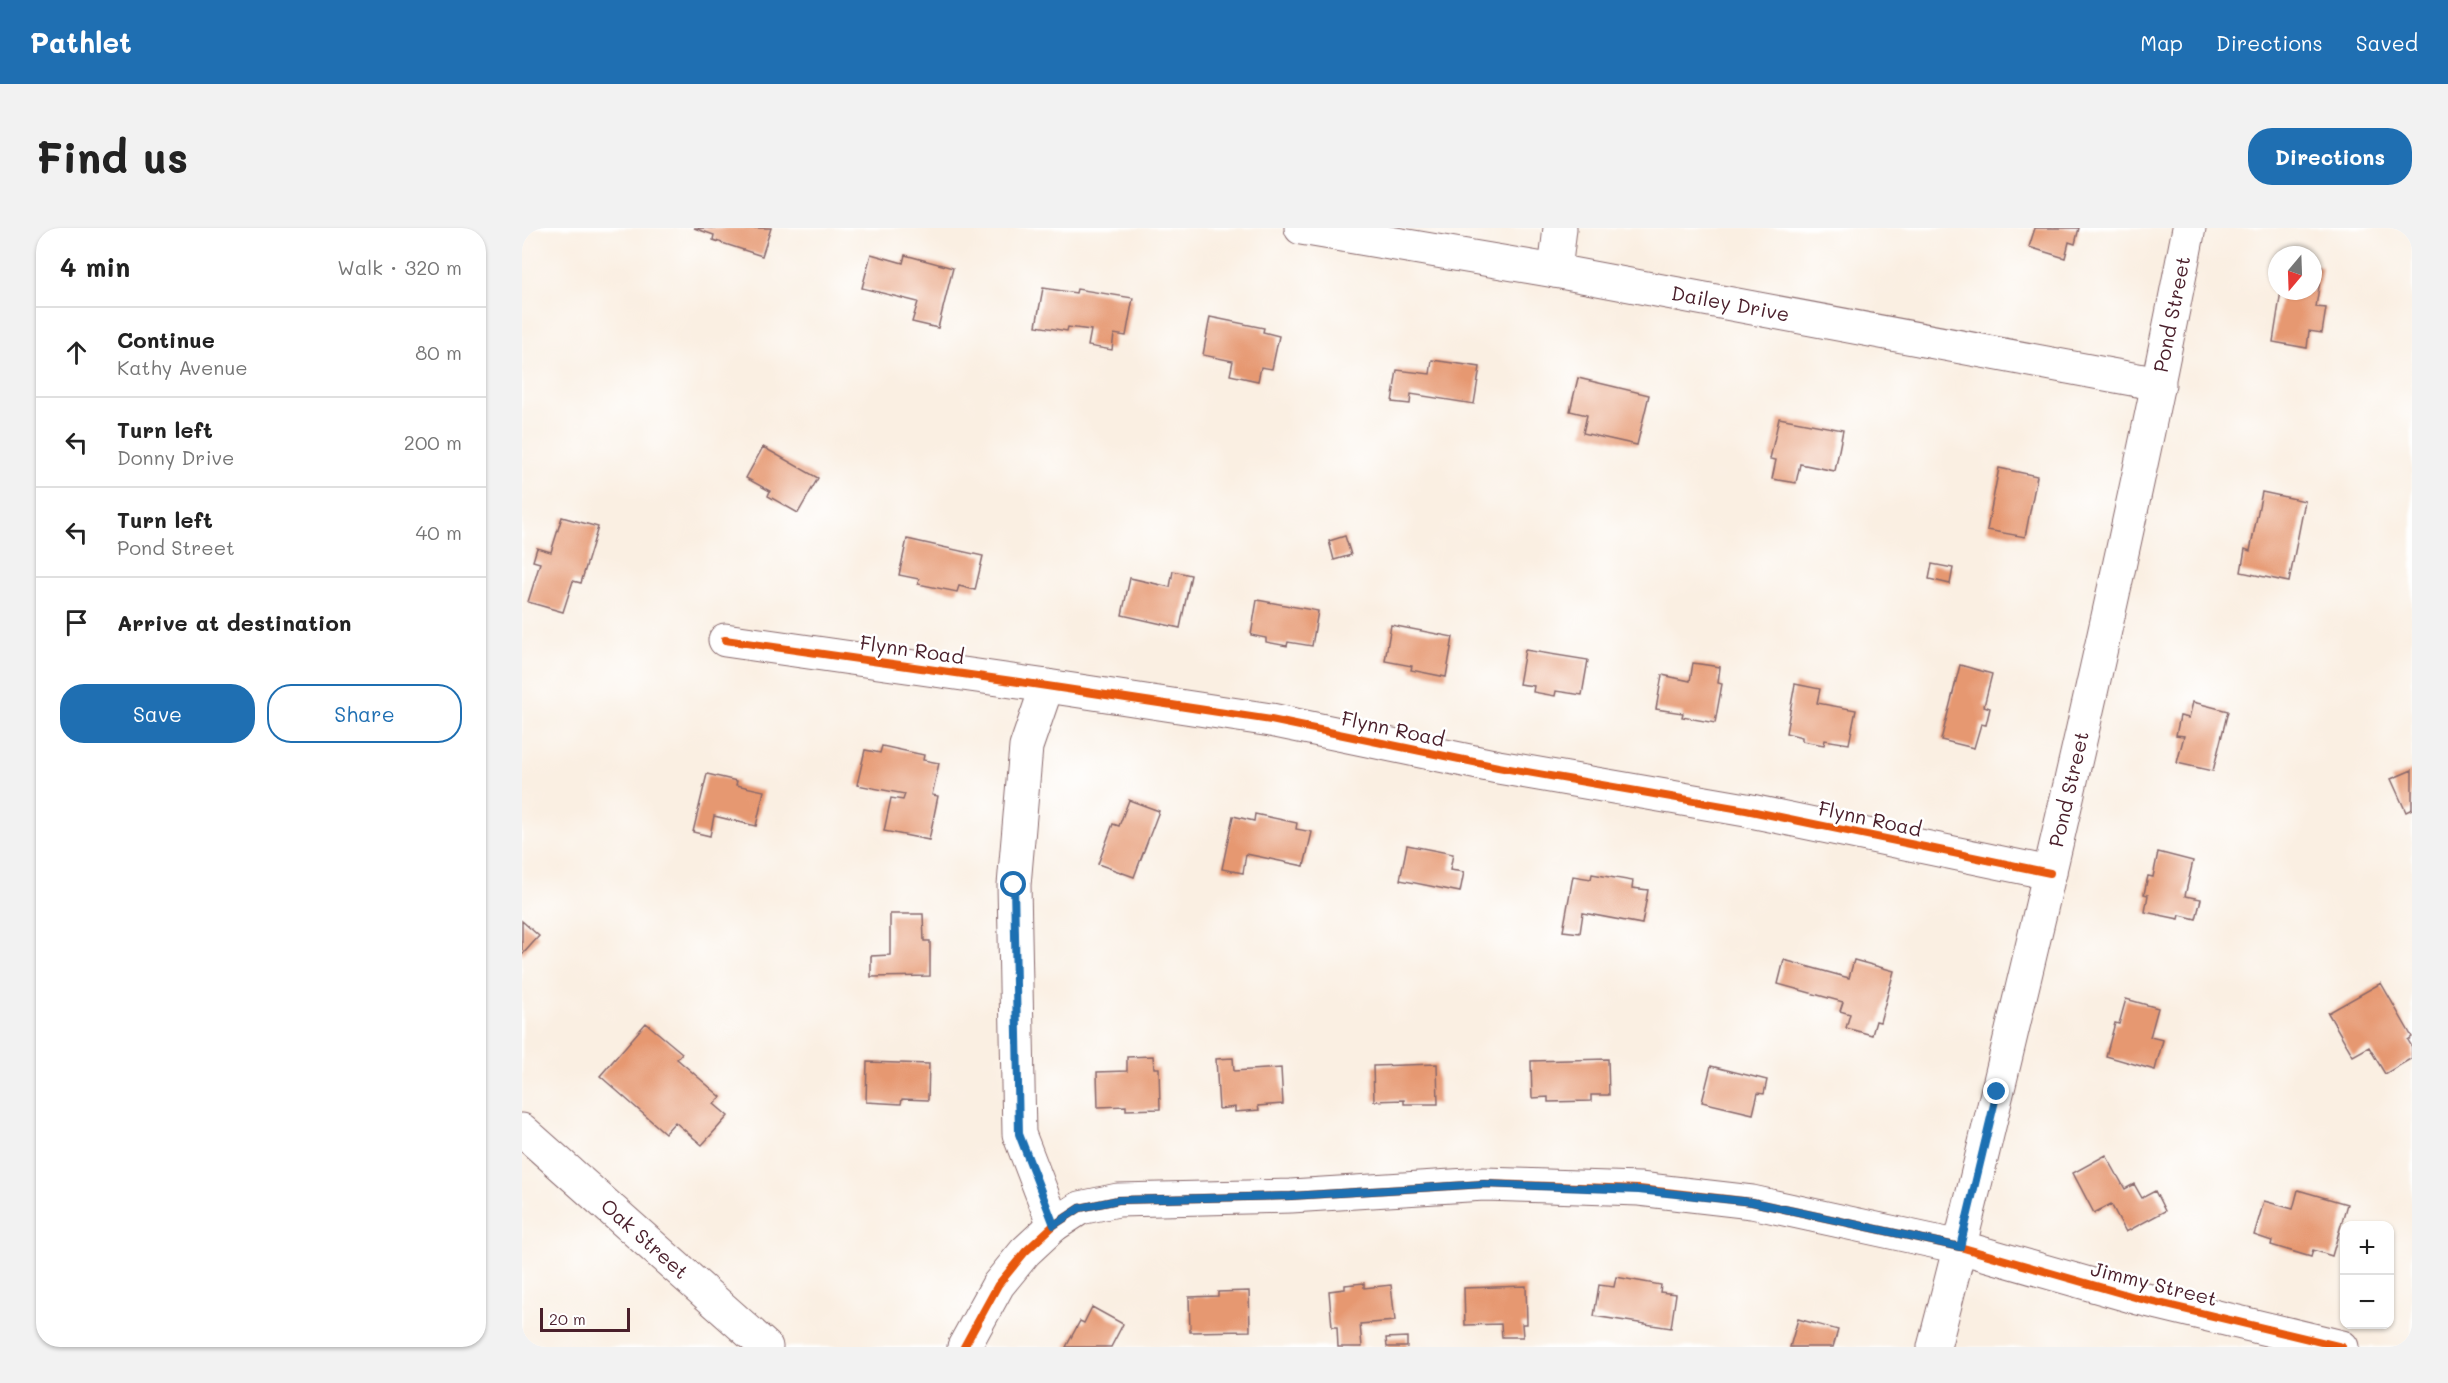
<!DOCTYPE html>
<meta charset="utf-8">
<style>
body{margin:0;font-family:Mali,sans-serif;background:#f2f2f2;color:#222}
.controls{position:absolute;right:18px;bottom:18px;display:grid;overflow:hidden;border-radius:12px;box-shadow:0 2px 4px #0004}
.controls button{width:54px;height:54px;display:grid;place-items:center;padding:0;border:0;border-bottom:2px solid #e0e0e0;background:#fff;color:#222;font:30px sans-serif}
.compass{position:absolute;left:1746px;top:18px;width:54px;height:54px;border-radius:50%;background:#fff;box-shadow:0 2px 4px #0004;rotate:199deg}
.scale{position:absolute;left:18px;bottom:15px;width:90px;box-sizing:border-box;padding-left:6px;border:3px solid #4a1f2b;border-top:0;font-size:16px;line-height:21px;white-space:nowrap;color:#4a1f2b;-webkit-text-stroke:4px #fff;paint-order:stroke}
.stop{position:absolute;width:18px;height:18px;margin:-14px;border:4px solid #1f6fb2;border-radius:50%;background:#fff}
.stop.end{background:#1f6fb2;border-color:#fff;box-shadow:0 2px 6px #0008}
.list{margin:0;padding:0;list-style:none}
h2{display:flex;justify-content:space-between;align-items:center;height:78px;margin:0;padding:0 24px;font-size:26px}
h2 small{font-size:20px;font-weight:400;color:#767676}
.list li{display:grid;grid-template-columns:39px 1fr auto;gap:18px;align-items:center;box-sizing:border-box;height:90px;padding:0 24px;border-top:2px solid #e0e0e0}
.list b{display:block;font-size:22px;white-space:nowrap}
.list p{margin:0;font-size:20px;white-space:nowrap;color:#767676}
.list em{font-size:20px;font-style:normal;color:#767676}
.actions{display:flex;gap:12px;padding:18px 24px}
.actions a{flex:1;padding:14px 0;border:2px solid #1f6fb2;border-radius:24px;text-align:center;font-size:21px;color:#1f6fb2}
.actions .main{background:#1f6fb2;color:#fff}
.icon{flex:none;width:33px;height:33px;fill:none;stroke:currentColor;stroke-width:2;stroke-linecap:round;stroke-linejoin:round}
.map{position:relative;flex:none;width:1890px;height:1119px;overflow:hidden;border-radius:24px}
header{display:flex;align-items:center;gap:36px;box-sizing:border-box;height:84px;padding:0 30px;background:#1f6fb2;color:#fff}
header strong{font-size:28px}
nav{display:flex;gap:33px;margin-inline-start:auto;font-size:21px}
.intro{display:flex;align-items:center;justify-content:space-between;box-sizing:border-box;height:144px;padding:0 36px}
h1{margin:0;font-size:42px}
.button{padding:15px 27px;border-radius:24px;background:#1f6fb2;color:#fff;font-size:21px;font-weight:700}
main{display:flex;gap:36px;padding:0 36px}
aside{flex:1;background:#fff;border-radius:24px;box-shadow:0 2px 4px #0004}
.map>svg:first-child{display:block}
.building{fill:#e69871}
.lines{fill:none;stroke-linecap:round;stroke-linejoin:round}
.street-casing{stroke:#88686b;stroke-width:35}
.secondary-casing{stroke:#88686b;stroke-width:35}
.street{stroke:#fff;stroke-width:33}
.secondary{stroke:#fff;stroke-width:33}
.cycleway-casing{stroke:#fff;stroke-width:11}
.cycleway{stroke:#e8590c;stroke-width:8}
.route{stroke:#1f6fb2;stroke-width:8}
.labels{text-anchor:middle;stroke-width:5;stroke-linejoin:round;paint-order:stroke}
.street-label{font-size:20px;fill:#4a1f2b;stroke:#fff}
</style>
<header>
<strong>Pathlet</strong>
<nav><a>Map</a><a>Directions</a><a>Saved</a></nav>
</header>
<div class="intro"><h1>Find us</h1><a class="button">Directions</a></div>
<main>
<aside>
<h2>4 min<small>Walk · 320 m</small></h2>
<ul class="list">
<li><svg class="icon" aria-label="ahead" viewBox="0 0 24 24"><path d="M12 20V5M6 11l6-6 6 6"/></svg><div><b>Continue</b><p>Kathy Avenue</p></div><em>80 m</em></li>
<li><svg class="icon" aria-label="left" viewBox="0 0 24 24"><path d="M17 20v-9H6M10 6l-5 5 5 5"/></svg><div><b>Turn left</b><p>Donny Drive</p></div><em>200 m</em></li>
<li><svg class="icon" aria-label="left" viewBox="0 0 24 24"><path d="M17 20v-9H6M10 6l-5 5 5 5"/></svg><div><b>Turn left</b><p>Pond Street</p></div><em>40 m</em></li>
<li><svg class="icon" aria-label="arrive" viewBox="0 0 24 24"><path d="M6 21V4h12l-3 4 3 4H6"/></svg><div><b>Arrive at destination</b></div></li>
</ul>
<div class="actions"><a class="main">Save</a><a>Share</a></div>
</aside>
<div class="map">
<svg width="1890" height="1119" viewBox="0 0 1890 1119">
<rect width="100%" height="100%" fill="#fff"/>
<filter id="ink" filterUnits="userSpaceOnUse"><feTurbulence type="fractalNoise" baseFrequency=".0167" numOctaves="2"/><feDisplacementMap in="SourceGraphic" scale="12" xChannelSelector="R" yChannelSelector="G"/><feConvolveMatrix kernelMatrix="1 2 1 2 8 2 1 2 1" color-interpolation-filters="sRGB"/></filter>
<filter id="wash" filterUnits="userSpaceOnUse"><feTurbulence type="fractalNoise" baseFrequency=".008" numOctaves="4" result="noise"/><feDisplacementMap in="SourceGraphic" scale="24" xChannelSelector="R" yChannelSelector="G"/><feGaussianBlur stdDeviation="1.35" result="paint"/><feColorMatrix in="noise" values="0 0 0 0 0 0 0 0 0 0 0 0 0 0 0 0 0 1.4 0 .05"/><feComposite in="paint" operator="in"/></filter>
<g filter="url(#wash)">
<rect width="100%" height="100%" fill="#faefe2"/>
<g id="blocks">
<path class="building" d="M172,0h77l-9,28 -49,-16 1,-5z
M1513,0h44l-4,16 -6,-2 -4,16 -36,-11z
M349,26l32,9 2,-8 48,13 -15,60 -26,-6 6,-20 -56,-14z
M1791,38l9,1 -6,40 10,1 -4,25 -13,-2 -2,17 -34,-6 8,-51h32z
M521,60l33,5 1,-4 56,9 -7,38 -12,-2 -2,16 -24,-4 3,-16 -23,-3 -1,4 -31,-5z
M688,89l54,11 -1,4 16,4 -7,33 -11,-2 -3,14 -28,-6 3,-14 -30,-6z
M910,132l48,7 -6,37 -63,-10 -1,10 -18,-2 5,-32 33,4z
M1056,150l71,17 -12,50 -54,-12 4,-18 -17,-4z
M1257,190l64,12 -8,41 -35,-7 -4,19 -24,-4 4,-19 -6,-1z
M241,219l55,31 -20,35 -30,-17 2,-5 -24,-13z
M1477,240l38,8 -12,61 -38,-7z
M1740,264l43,9 -16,81 -48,-10 4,-23 5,2z
M40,289l36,10 -17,56 -8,-2 -10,31 -35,-10 12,-39 -7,-2 4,-13 14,4z
M823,308l6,19 -17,5 -5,-19z
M385,311l76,17 -8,34 -16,-4 -2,6 -39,-8 1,-5 -20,-4z
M1410,336l21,4 -3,16 -21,-5z
M651,343l18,4 -11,53 -58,-13 8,-37 40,9z
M735,372l61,11 -6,35 -24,-4 -1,4 -21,-4v-4l-15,-3z
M869,397l62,12 -7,40 -35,-7 1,-4 -27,-5z
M1003,422l63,10 -6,35 -26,-4 -1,5 -22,-4 1,-6 -15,-2z
M1171,435l27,4 -2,16 4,1 -7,39 -33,-6 1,-4 -27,-4 6,-34 28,6z
M1438,437l32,9 -8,32 6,2 -4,17 -5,-1 -7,24 -33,-8z
M1273,456l25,5 -3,14 39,7 -7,34 -24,-4 -1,5 -22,-4v-4l-16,-4z
M1671,474l35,9 -15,60 -36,-8 7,-27 -8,-1 4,-19 9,2z
M360,518l42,9 -1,5 16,3 -7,32 6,1 -9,44 -45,-9 7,-33 12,2 2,-6 -48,-9 8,-35 15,3z
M1890,542v39l-6,3 -15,-33z
M185,546l30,7 -1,4 28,6 -8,35 -42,-10 -4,20 -17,-4z
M607,572l30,11 -25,66 -36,-13 15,-40 6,2z
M733,586l42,9 -1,6 16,3 -8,34 -58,-12 -3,19 -21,-4 11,-53 21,5z
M885,617l46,9 -3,16 14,2 -4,20 -60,-12z
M1636,624l35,9 -8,35 16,3 -5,20 -16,-4 -1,4 -34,-7 3,-17 -4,-1 4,-18 5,1z
M1070,646l41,7 -1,7 16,2 -6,34 -59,-11 -3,20 -17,-2 10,-55 18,3z
M368,686h33l1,27h6v35l-59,1v-21l19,-1z
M0,693l17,15 -17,19z
M1262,732l65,18 5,-18 40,11 -14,51 -4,-1 -4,14 -26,-7 4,-14 -10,-3 3,-9 -65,-18z
M1859,755l31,54 -4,3 4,7v11l-27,16 -16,-27 -16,9 -25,-43z
M1604,771l32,9 -8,29 13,3 -8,30 -49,-14 9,-33 4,1z
M124,795l36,30 -5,6 44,38 -7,7 14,12 -26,29 -27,-23 -10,11 -65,-57z
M631,828l1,12h5l1,41 -34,1v-4l-28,1 -1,-35 30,-1v-14z
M711,830l1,13 47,-3 2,36 -25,2 1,4 -24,2v-5l-16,2 -3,-50z
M1086,831l1,36h-18v6l-43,1v-5l-16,1 -1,-37z
M345,834l62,2 -1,36 -26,-1 -1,5 -35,-2z
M915,836l1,40h-34v-4l-30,1 -1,-35z
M1189,838l56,14 -3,14 -6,-1 -5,21 -51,-12z
M1584,927l19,34 9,-5 8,14 13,-7 10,20 -39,21 -15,-28 -17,9 -21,-40z
M1776,962l49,14 -15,52 -19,-6 -2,7 -40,-12 1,-4 -18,-6 10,-34 29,8z
M1094,1049l45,8 -1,7 16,2 -5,34 -77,-12 5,-31 15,2z
M842,1055v5l27,-3 4,36 -35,3 2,23h-24l-1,-20h-5l-3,-36 16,-2v-4z
M1004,1058l1,38h-5l1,13h-21l-1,-13 -36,1 -1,-37z
M727,1063l1,40 -60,1 -1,-35 29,-1v-4z
M570,1079l31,17 -12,23h-45l14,-26 4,2z
M1276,1091l40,11 -5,17h-43z
M885,1109v10h-20l-1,-9z"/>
</g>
</g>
<g filter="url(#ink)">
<use href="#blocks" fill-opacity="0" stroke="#88686b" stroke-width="1.5"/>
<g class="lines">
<g class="street-casing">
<g id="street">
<path id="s1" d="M779,0l254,43 604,113"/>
<path d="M1033,43l5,-43"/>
<path d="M203,412l322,46 224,34 227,47 248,43 304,63"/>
<path d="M525,458l-21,61 -12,138 5,249 35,91"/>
<path d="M442,1119l34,-62 27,-33 29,-27 26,-17 38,-8 173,-4 193,-12 155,5 113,13 208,45 178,51 204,49"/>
</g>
</g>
<g class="secondary-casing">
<g id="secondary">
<path id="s2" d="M0,902l244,217"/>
<path id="s3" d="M1412,1119c33,-125 62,-250 92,-375 59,-247 115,-495 163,-744"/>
</g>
</g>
<use href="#street" class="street"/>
<use href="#secondary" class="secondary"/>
<g class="cycleway-casing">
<path id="cycleway" d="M203,412l322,46 224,34 227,47 248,43 304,63
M442,1119l34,-62 27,-33 29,-27 26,-17 38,-8 173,-4 193,-12 155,5 113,13 208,45 178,51 204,49"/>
</g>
<use href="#cycleway" class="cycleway"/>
</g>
</g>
<g class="lines" filter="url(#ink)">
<path class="route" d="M492,657l5,249 35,91 26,-17 38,-8 173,-4 193,-12 155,6 113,12 208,45 37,-155"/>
</g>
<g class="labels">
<g class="street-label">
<text dy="7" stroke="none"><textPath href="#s1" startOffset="436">Dailey Drive</textPath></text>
<text dy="7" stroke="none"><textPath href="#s3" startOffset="1060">Pond Street</textPath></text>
<text transform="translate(390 422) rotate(8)" y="7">Flynn Road</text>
<text transform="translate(871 501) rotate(12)" y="7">Flynn Road</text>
<text dy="7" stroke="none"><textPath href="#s3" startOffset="574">Pond Street</textPath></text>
<text transform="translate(1348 591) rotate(12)" y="7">Flynn Road</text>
<text dy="7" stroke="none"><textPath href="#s2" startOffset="164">Oak Street</textPath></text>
<text transform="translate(1632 1056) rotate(14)" y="7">Jimmy Street</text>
</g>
</g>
</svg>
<div class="controls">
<button>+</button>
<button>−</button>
</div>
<svg class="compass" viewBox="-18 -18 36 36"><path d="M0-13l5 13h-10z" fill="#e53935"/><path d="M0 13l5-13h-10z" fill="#767676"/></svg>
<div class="scale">20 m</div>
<div class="stop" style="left:492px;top:657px"></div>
<div class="stop end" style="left:1475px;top:864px"></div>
</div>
</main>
